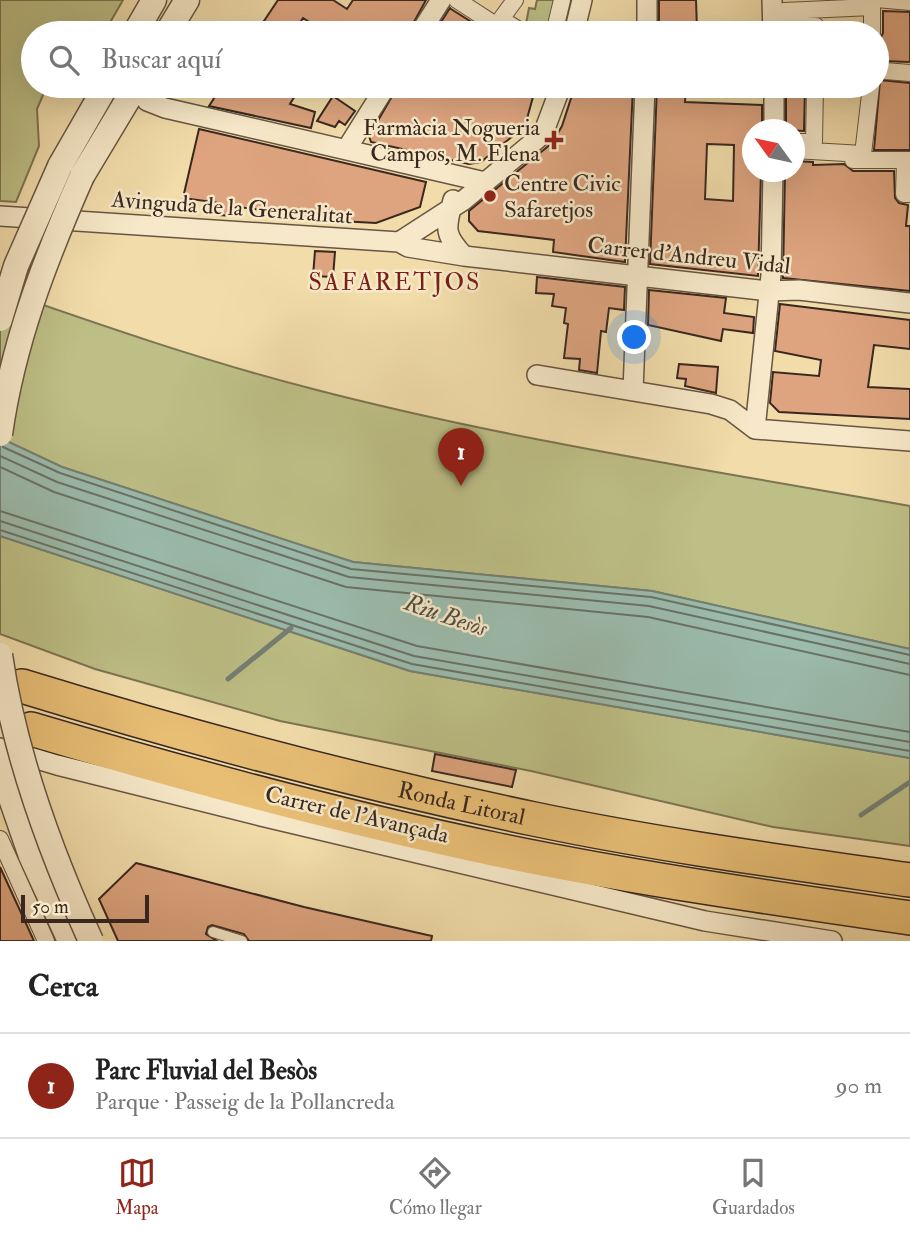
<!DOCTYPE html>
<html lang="es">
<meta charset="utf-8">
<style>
body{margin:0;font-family:"IM FELL Double Pica",serif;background:#f2f2f2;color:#222}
.compass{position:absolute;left:742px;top:119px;width:63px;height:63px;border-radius:50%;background:#fff;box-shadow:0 7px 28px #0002;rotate:303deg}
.scale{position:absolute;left:21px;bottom:18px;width:128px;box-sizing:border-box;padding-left:7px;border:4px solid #3a2820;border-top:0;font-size:19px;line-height:24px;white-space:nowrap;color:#3a2820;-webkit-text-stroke:5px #f6e8c8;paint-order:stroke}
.you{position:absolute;left:635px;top:338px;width:24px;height:24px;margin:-18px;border:5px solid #fff;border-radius:50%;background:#1a73e8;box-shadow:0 0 0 10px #1a73e833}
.badge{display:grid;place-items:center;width:46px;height:46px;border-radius:50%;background:#8f2418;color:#fff;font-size:23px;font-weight:700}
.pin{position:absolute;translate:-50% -58px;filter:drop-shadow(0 2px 4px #0008)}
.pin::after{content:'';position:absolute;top:37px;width:24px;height:21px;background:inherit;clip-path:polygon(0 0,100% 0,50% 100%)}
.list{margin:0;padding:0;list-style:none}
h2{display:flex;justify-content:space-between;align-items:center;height:91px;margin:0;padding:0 28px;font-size:30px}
h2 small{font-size:23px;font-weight:400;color:#767676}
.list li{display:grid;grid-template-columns:46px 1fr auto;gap:21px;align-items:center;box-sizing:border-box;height:105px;padding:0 28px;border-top:2px solid #e0e0e0}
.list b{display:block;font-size:26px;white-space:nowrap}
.list p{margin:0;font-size:23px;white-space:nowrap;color:#767676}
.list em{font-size:23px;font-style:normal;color:#767676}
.icon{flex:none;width:38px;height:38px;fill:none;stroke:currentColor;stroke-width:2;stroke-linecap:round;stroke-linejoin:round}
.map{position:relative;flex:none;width:910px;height:941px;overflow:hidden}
.search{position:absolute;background:#fff;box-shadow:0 7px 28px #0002;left:21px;right:21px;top:21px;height:77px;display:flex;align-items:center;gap:18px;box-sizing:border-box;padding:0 24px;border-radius:38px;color:#767676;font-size:26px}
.sheet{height:196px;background:#fff}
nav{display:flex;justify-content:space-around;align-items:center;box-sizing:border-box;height:98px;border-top:2px solid #e0e0e0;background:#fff;font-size:19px;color:#767676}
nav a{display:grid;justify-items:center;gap:4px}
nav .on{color:#8f2418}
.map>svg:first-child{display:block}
.green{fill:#bdbf86;stroke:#7c7453;stroke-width:2}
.water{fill:#9bbbac;stroke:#748074;stroke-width:2}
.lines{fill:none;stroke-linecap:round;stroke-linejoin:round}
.shore{stroke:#6a7266;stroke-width:2}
.stream{stroke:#748074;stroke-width:5}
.building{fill:#dda47f;stroke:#3a2820;stroke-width:2;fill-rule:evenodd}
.service-casing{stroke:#685542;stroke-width:12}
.pedestrian-casing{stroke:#685542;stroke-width:18}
.minor-casing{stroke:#685542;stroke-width:22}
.tertiary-casing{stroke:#685542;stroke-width:27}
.trunk-casing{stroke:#3a2820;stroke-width:36}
.service{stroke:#f6e8c8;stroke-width:10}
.pedestrian{stroke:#f6e8c8;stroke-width:16}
.minor{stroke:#f6e8c8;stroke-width:19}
.tertiary{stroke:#f6e8c8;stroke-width:24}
.trunk{stroke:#e8be75;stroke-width:33}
.tertiary-bridge-casing{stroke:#685542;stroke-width:27;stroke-linecap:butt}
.tertiary-bridge{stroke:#f6e8c8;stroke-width:24}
.poi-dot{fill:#8f2418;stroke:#f6e8c8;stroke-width:2.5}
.labels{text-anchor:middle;stroke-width:5;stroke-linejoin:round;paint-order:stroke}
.poi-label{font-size:23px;fill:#3a2820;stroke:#f6e8c8;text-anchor:end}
.street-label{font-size:23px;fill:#3a2820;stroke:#f6e8c8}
.neighbourhood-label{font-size:24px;letter-spacing:2px;fill:#7a1f14;stroke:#f6e8c8}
.water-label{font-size:24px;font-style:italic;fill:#524d43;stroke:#f6e8c8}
</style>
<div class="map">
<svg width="910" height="941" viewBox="0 0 910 941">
<rect width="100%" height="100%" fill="#f1dcaa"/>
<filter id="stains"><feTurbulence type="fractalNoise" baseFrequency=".00286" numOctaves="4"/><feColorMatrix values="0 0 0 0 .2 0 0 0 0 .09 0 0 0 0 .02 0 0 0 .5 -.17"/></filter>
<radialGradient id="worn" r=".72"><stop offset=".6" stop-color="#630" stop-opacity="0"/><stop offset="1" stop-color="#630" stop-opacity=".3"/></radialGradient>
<path class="green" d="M0,0h123l-19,33h-71v53h14l-10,23 2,37 -23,56 -16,-1z
M537,0h19l-8,33 -23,-4 4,-21 6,1z
M0,290c103,36 207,72 313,99 196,51 398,81 597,117v143l-258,-58 -299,-29 -291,-95 -62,-29z
M0,536l410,135 500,87v88l-137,-19 -242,-56 -251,-50 -185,-52 -95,-35z"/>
<path class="water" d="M0,438l62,29 291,95 299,29 258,58v109l-500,-87 -410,-135z"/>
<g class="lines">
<path class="shore" d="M3,447l57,26 291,96 300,28 259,58
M0,456l57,26 292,95 300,29 261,58
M0,467l54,25 292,95 302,30 262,58
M0,511l417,135 493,86
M0,521l414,135 496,86
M0,530l412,134 498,87"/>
<path class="stream" d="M228,679l63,-51
M861,815l49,-33"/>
</g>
<path class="building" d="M278,0h55l14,9 6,-9h73l-18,33h-81l-24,-15 -10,15h-37z
M659,0h37l1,29 -15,4h-23z
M450,8l1,1 38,24h-55z
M883,11l27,1v50l-28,-1 -3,-20 4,-8z
M880,80l30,3v67h-36z
M222,86h79l-11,18 25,8 -4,16 -102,-22z
M398,86h138l-11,40 -44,36 -12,2 -98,-22 -2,-6z
M575,86h58l-8,176 -72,-10 1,-12 -76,-9 -9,-10v-10l83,-68 10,-17z
M657,86h29l-1,16 77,3v25h-10v42h9l-3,104 -108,-12zM707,144l27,1 -1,56 -28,-2z
M786,86h19l-1,45 -18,-1z
M333,96l22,15 -10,14 -6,-4 -4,6 -18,-6z
M199,129l227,53 -6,25 -44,16 -92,-5 1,-5 -46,-6 -2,9 -20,-1 3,-12 -37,-5z
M794,161l19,1v3l31,-1 9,7h41l1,27 4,5 9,2 -2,21h4v65l-127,-13 2,-106h9z
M315,251l20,1 -2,25 -20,-1z
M537,277l88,10 -1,23 -15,-2 -3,24 -5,-1 -4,42 -18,-3 1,-11 -16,-1 4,-34 -4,-1 2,-15 -14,-2 2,-12 -18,-1z
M649,290l77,8 -2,15 30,4 -1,16 -30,-4 -2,12 -73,-16z
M780,304l130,16v29l-36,-4 -6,42 42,2v30l-131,-7 -9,-9 3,-31 46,4 2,-16 -46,-9z
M679,364l39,3 -2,26 -31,-7 1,-7 -9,-1z
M435,754l81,16 -4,17 -80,-16z
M136,863l168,44 128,29 -1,5h-182l-5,-7 -32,-9 -4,2 -2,7 11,7h-99l-19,-42z
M0,867l34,74h-34z"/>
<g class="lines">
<g class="service-casing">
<path id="service" d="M876,2l34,3
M213,932l29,9"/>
</g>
<g class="pedestrian-casing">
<path id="pedestrian" d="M457,0l51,33
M515,0l-14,19 23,14
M554,33l8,-33
M816,33v-7h-32v-15l88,-4v26
M885,71l25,2
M796,142h18l1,-56
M794,150l69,4 8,-68
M853,160h57
M905,161l-1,33h6
M0,839l46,102"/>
</g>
<g class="minor-casing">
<path id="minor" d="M772,0l1,33
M420,33l21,-33
M574,33l8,-33
M647,33v-33
M139,86l8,15 18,7 320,74
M774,86v44
M346,150l40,-64
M453,200c-7,28 -10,34 11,56
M0,216l399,26 65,-42 79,-66 18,-48
M399,242l9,5 56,9 304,35 31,-1 111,13
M537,375l174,29 19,6 25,19 155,12
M633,391l12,-305
M755,429l16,-154 2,-103
M0,748l57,17 204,51 444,105 127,20"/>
</g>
<g class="tertiary-casing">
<path id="tertiary" d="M135,33l19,-33
M167,33l20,-33
M60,166l46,-80
M82,176l54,-90
M0,767l31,89 39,85"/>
</g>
<g class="trunk-casing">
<g id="trunk">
<path id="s1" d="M22,686c169,52 339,97 512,133 124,26 251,43 376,61"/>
<path d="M31,729c155,46 309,88 467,121 136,28 274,48 412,68"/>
</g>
</g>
<use href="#service" class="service"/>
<use href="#pedestrian" class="pedestrian"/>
<use href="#minor" class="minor"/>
<use href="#tertiary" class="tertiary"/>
<use href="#trunk" class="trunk"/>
<g class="tertiary-bridge-casing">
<path id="tertiary-bridge" d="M0,319l16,-53 44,-100
M0,434c13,-92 45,-174 82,-258
M0,655c14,98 50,196 91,286"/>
</g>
<use href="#tertiary-bridge" class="tertiary-bridge"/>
</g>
<g class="poi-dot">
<path d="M550.5 129.5h7v7h7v7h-7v7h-7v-7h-7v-7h7z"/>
<circle cx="490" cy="196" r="7"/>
</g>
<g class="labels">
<g class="poi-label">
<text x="540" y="135">Farmàcia Nogueria<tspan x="540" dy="26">Campos, M. Elena</tspan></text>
<text x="504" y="191" text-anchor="start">Centre Civic<tspan x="504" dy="26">Safaretjos</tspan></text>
</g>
<g class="street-label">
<text transform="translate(232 207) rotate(4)" y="8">Avinguda de la Generalitat</text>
<text transform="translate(689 255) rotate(6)" y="8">Carrer d'Andreu Vidal</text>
<text dy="8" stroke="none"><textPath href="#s1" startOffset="455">Ronda Litoral</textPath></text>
<text transform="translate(357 814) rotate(13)" y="8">Carrer de l'Avançada</text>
</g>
<g class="neighbourhood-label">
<text x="395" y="290">SAFARETJOS</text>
</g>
<g class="water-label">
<text transform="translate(446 615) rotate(19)" y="8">Riu Besòs</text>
</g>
</g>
<rect width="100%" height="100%" filter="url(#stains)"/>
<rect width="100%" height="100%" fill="url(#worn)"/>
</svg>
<svg class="compass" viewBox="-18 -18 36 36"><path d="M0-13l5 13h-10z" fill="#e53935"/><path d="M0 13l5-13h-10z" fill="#767676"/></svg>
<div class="scale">50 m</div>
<div class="you"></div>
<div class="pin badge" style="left:461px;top:486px">1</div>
<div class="search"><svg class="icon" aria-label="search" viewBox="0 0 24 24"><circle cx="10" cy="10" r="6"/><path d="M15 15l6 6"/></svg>Buscar aquí</div>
</div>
<section class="sheet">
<h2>Cerca<small></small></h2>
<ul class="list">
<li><span class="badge">1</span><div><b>Parc Fluvial del Besòs</b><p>Parque · Passeig de la Pollancreda</p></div><em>90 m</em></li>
</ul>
</section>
<nav>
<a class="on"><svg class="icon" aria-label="map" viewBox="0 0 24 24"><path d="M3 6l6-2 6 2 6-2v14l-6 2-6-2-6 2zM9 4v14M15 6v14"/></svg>Mapa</a>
<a><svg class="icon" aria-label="directions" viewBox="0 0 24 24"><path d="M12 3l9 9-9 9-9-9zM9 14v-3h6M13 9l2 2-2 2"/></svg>Cómo llegar</a>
<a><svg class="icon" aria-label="saved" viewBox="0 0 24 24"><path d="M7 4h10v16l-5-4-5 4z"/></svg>Guardados</a>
</nav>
